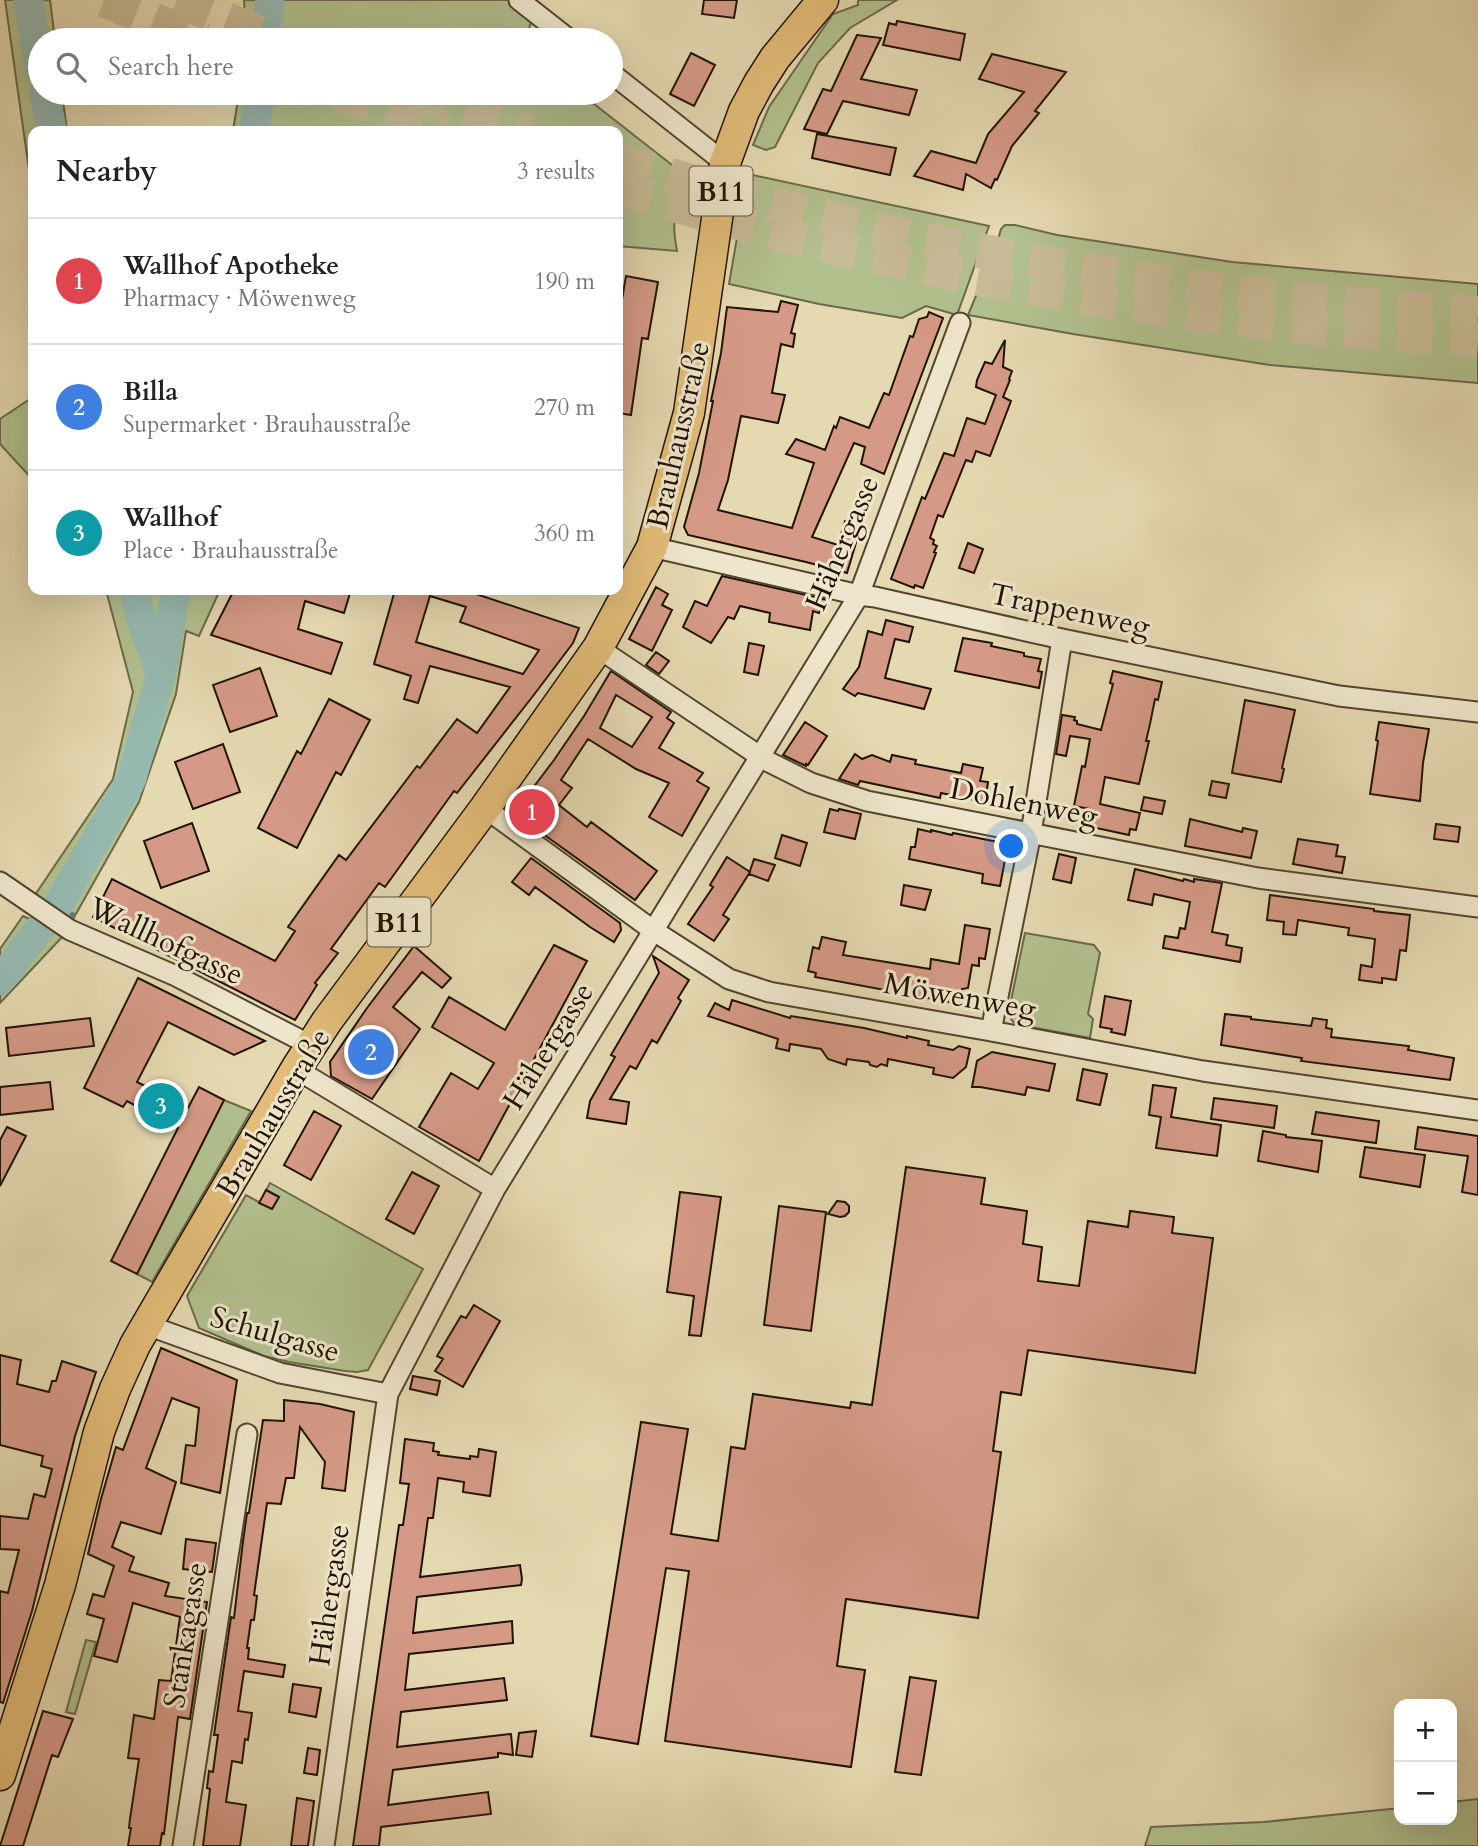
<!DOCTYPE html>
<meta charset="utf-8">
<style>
body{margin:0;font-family:Cardo,serif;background:#f2f2f2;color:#222}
.controls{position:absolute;right:21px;bottom:21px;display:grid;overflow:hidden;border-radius:14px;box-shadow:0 7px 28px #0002}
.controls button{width:63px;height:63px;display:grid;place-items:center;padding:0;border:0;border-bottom:2px solid #e0e0e0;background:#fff;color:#222;font:35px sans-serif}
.you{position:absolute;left:1012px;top:847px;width:24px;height:24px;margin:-18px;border:5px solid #fff;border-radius:50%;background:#1a73e8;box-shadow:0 0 0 10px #1a73e833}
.badge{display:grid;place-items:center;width:46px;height:46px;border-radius:50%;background:#8f2418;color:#fff;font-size:23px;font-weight:700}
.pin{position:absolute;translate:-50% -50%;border:4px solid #fff;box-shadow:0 2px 7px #0006}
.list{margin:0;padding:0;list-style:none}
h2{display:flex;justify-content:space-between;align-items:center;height:91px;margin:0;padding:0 28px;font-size:30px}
h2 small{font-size:23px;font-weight:400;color:#767676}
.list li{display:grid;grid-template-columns:46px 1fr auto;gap:21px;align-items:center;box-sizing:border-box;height:126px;padding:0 28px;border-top:2px solid #e0e0e0}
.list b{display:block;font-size:26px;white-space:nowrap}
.list p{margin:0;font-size:23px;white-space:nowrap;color:#767676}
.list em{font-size:23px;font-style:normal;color:#767676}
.icon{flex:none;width:38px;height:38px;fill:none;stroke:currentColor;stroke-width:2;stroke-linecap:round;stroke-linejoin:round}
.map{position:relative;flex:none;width:1478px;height:1846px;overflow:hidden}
.search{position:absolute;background:#fff;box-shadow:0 7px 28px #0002;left:28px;top:28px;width:595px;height:77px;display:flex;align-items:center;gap:18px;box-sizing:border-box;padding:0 24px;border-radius:38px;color:#767676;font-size:26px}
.panel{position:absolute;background:#fff;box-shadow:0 7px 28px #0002;left:28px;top:126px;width:595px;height:469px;border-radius:14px}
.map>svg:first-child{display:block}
.green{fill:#b2c08e;stroke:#6a6a48;stroke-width:2}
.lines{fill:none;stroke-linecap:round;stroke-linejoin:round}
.stream{stroke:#67776b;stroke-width:5}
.river{stroke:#96b9b0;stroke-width:30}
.building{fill:#d59a87;stroke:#211303;stroke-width:2;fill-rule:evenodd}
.highway-tunnel{stroke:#c8bb97;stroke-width:35;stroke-dasharray:35 18;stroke-linecap:butt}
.street-casing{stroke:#52442e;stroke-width:23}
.primary-casing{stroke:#211303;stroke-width:33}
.street{stroke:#eee6cc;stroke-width:19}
.primary{stroke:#e2bc78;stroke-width:30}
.labels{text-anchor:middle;stroke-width:6;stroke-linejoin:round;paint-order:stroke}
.shield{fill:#eee6cc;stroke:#5e523f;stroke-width:2}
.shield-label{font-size:28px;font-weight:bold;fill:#211303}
.street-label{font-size:30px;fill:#211303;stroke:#eee6cc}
</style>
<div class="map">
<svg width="1478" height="1846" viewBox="0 0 1478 1846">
<rect width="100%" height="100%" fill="#e5d9b1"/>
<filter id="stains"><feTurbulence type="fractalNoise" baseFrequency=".00286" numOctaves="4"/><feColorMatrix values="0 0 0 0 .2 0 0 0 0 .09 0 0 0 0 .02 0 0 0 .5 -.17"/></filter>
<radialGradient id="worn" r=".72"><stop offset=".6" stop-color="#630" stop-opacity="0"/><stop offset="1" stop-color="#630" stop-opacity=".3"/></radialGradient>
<path class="green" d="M5,0h45l5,40h-15v53h22l5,38h-34v67z
M244,0h266l23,17 -8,23h-279z
M858,0h39l-47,28 -32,35 -43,84 -9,3 -13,-5 16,-38 64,-93 25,-9z
M239,93h341l101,79 9,5c-1,12 -6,17 -11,27 -7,14 -5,31 -2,47l-59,-5v-115h-385z
M748,174l241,52 -32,89 -31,-9 -24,12 -83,-14 -90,-20z
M1005,225h10l42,10 175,27 246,22v99l-208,-18 -197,-31 -105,-19 27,-65 6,-21z
M33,397v83l-33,-36v-25z
M106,590h114l-21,46 -13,-5 -10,63 -37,108 -67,119 -37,-26 78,-116 20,-87z
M23,916l41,19 -64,68v-54z
M1025,933l69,12 6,8 -12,61 5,5 -3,19 -75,-14 -7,-9z
M224,1100l27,11 -99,171 -15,-8z
M270,1183l153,86 -55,101 -11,2 -12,-1 -56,-9 -25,-6 -65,-28 -12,-32 59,-101 26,14 7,-12 -13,-7z
M86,1640l10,2 -21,72 -9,-2z
M1478,1799v47h-333l6,-19 113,-5 135,-14v12h53v-18z"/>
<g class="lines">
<path class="stream" d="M58,905l15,10"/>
<path class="river" d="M28,0l12,69
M267,40l3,-40
M44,93l8,38
M254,131l6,-38
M135,590l4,23 22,60
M0,980l58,-75 73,-125 30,-106 15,-84"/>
</g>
<path class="building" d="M704,0h33l-3,18 -32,-4z
M897,21l68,13 -5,26 -77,-15 6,-22 7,2z
M857,35l24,3 -20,41 56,11 -8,25 -66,-14 -16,33 -23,-5 19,-40 8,2z
M691,53l24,12 -21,41 -24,-12z
M992,54l74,18 -31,39 4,2 -27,33 -15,34 -2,-1 -4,9 -25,-14 -3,16 -49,-14 17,-25 45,12 12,-29 36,-42 -45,-13z
M817,134l79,14 -6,27 -78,-17z
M626,276l32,6 -10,57 -6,-1 -11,77 -13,-2v-90z
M781,301l17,4 -7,28 4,1 -2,13 -12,-3 -9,49 13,2 -7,28 -37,-7 -13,64 -10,30 74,18 22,-65 -28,-9 10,-15 29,11 9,-24 2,2 4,-11 29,11 15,-35 5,2 21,-59 3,1 6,-18 8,-2 2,-5 14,6 -59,156 -23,-10 4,-17 -11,-4 -42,94 26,8 7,-24 16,5 -14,47 -41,-11 -118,-27 -4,-8 15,-54 14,-72h-2l10,-48 6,-46 51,5z
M1005,340l-2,27 9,4 -3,8 1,1 -7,17 8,4 -21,55 -14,-5 -4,11 -6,-2 -23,57 -5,-2 -8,23 4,2 -1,4 4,2 -3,6 2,1 -13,35 -8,-3 -1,3 -23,-9 31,-82 3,2 19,-46 10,3 13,-38 18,6 11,-29 -20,-8 1,-7 8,-18 7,2z
M968,543l15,6 -9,24 -15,-5z
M722,576l106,24 -9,13 -6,-2 -3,19 -41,-8 1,-9 -30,-7 -6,13 -6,-2 -17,26 -28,-16 12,-26 12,5z
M656,587l12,7 -6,11 10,5 -20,41 -23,-12z
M234,590h117l-7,23 -39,-12 -7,28 44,14 -11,31 -120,-39z
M395,590h69l115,38 -6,15 -40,53 -76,97 -3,-2 -69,96 -6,-4 -48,66 7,4 -23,30 2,2 -22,35 -202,-103 19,-38 163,82 20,-30 -7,-4 51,-72 7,5 71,-94 3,2 37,-49 20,14 33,-46 -80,-21 -12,37 -14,-4 7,-23 -37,-12zM430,596l36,11 -6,15 79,28 -16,24 -107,-32z
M886,620l27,7 -4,15 -14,-3 -10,39 46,11 -7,20 -66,-16 -3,3 -12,-7 16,-22 9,-36 14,4z
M963,638l29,5 -1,3 33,7v3l17,3 -3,12 4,1 -3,16 -84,-17z
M749,643l15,3 -6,29 -14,-3z
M656,652l13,9 -10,13 -13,-9z
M260,668l17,48 -47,16 -17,-47z
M611,671l60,41 -4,6 7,5 -15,25 44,25 -6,8 12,7 -27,48 -33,-19 20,-34 -33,-14 -48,-30 -27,41 11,8 -13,17 28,22 4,-5 66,49 -22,29 -121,-87 40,-53 30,-44zM616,695l36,22 -20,30 -32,-19z
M1113,671l49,11 -4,18 -3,-1 -5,25 -4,17h3l-10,43 -34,-7 -5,27 40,9 -4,17 -6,-1 -1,6 -42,-9 3,-17 -16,-3 8,-40 3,1 5,-28 -20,-3 -4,20 -10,-2 6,-39 13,2 -1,3 3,1v3l24,6 12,-46 -3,-1z
M329,699l41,21 -29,55 -5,-3 -39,76 -39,-20 39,-77 4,3z
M1245,700l50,10 -13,58 2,1 -3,13 -49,-9z
M805,722l22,14 -19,29 -2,-1v2l-23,-11z
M1379,722l50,7 -6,34 -3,38 -50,-7 8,-53 -2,-1z
M223,744l17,48 -47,17 -18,-47z
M855,754l7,5 10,-4 18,7 2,-7 24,5 -1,4 46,9 2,-9 20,4 -3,13 8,1 -3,20 -44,-9 -1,5 -80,-17 -2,4 -19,-6z
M1212,781l17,3 -3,14 -17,-3z
M1144,797l21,4 -3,13 -21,-4z
M830,809l8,2 1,-2 22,5 -6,25 -31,-7z
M1190,819l52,13 1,-4 14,3 -6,27 -66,-12z
M192,823l17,48 -48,17 -17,-47z
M1436,824l24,3 -2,15 -24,-3z
M918,829l13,3v-2l21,5 1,-2 55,11 -8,42 -18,-3 1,-9 -74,-15 2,-12h4z
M782,835l25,8 -7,23 -25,-8z
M1298,839l40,6 -2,11 9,1 -3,16 -49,-9z
M1059,854l17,4 -5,25 -18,-4z
M727,857l23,15 -27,43 6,4 -15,22 -26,-17 25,-37 -3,-2z
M531,858l89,65 1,7 -7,12 -24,-15 -55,-40 -6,8 -17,-13z
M754,859l21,6 -7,16 -19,-7z
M1135,869l48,12 1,-2 10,3v-3l28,4 -10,49 16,3 -2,10 16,3 -2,14 -77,-14 2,-12 13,2 2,-10 5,1 5,-27 -36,-8 -2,11 -24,-5z
M904,885l27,5 -6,20 -24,-5z
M1270,895l104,14v2l36,4 -4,36 -6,-1 -4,30 -14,-2v5l-23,-3 2,-15 11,2 3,-28 -27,-4 1,-7 -51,-8 -2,15 -13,-1 1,-12 -17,-2z
M965,925l25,4 -5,30 -6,-1v8l-7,-1 -4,23 -6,1 -2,15 -145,-27 1,-4 -8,-2 5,-24 6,2 3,-12 24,5 -3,13 87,14 1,-10 28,5z
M554,945l33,16 -108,200 -60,-34 32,-54 27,16 16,-26 -62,-36 17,-30 56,33z
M414,946l37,32 -9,10 -20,-16 -29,35 27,22 -48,70 -41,-23 -1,-14 37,-54z
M653,956l36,24 -11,18 3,3 -24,42 -5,-3 -16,29 -6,-3 -20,33 19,3 -3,22 -39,-6 3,-17 25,-44 -4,-2 48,-82z
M138,978l127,63 -31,14 -66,-33 -31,60 51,26 11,-21 25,13 -87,174 -26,-13 67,-133 -51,-27 -4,6 -39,-19z
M1105,996l26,5 -6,34 -14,-3 1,-3 -12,-2z
M732,1000l58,18 1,-2 73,12 43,10v-2l22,5 -1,4 25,5 6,-4 11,3 -4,18 -13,11 -20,-4 1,-6 -46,-9 -1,7 -6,-2 -4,3 -7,-2 -1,-3 -22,-3 -1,6 -18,-6 -7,-10 -31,-5 -1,7 -13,-3 2,-9 -70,-23 7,-13 14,7z
M1225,1014l26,3v2l60,7 2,-8 14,2 -1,8 6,1 -1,8 78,9 -1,4 46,8 -4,22 -149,-19 1,-3 -81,-13z
M90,1018l4,28 -85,10 -3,-28z
M992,1052l63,12 -6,27 -22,-4 -2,8 -45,-8h-8l5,-26z
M1083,1069l24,5 -7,31 -23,-5z
M50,1082l3,27 -53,6v-28z
M1153,1085l23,3 -5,29 50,8 -4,31 -61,-8 5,-31 -12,-2z
M1214,1098l63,8 -3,22 -63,-9z
M314,1111l27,15 -30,54 -27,-15z
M1316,1112l63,9 -3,22 -64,-9z
M7,1127l19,9 -26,50v-46z
M1418,1127l60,9v59l-16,-3 6,-36 -53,-7z
M1263,1131l23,4v2l36,4 -4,31 -60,-11z
M1365,1147l60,8 -5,32 -60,-10z
M906,1167l79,11 -4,26 46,7 -4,33 19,3 -4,34 41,5 9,-65 40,6 2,-16 44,6 -2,16 41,5 -18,135 -167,-23 -7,45 -20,-3 -8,59 8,1 -23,166 -132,-19 -9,67 28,4 -14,97 -186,-26 24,-170 -23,-3 -28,176 -47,-8 50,-314 47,7 -17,105 47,7 13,-94 14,2 8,-55 97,14 1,-6 21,3z
M412,1172l27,14 -25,48 -28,-15z
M266,1190l13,7 -7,12 -13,-6z
M680,1192l41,5 -20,139 -12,-1 5,-39 -27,-4z
M837,1201l8,1 4,4v6l-4,4 -5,1 -12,-3z
M779,1206l47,6 -15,119 -47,-6z
M474,1305l26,16 -37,66 -28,-16 8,-12 -6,-3 24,-40 5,2z
M161,1348l76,32 -17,113 -39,-10 5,-38 9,1 4,-38 -27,-10 -26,70 30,14 -15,52 -40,-12 -9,25 22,10 -5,14 40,12 -4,13 42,6 -17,117 -12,-2 -14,117 -2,-1 -2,13h-32l3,-18h-2l1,-9 9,-60 -11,-1 6,-43 20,4 5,-39 12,1 9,-64 -47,-14 -16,59 -23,-6 10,-37 -17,-5 6,-20 11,3 10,-31 -26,-12 13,-55 15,-52 7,3z
M0,1355l21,5 -4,24 32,8 3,-11h4l6,-20 34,11 -21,64 -43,175 -29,92 -3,-1v-111l8,2 11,-43 -19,-1v-33l28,3 6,-25 11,3 7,-28 -11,-3 2,-10 -43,-11z
M413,1376l27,5 -3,14 -27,-6z
M284,1400l36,4 34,8 -9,79 -23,-3 3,-26 -25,-35 -6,51h-8l-5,26 -14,-1 -13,92 3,1 -3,24h-3l-4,28h2l-1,11 37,6 -2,12 -39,-6 -6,40 14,2 -4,27 -3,-1 -3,24 -10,-2 -6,41 20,3 -6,41h-37l7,-57 -3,-1 2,-17 4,1 5,-37h-4l17,-118 3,1 9,-77 4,-28h2l14,-93 21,1z
M405,1439l29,4 -1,8 6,1 -1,3 32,4v-3l8,1 1,-8 17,3 -6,44 -27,-4 1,-10 -26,-4 -5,40h-5l-8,59 100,-12 2,14 -1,6 -104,12 -4,36 99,-12 1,22 -104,11 -4,36 99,-12 3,22 -106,12 -4,35 114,-13 2,21 -15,-2v4l-105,13 -5,35 100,-13 3,22 -110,13 -2,19h-26l46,-321h4l6,-41 -9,-1z
M186,1539l30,4 -4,29 -29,-3z
M910,1677l26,4 -15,94 -26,-3z
M293,1684l28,4 -5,29 -27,-5z
M43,1711l30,8 -15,38 -6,-2 -29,91h-23z
M536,1731l-4,26 -16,-2 3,-22z
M308,1748l12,2 -3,25 -13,-2z
M297,1798l17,3 -6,45h-17z"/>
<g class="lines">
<path class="highway-tunnel" d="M104,0l100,40
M177,0l101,40
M338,93l107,38
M415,93l113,38
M618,160c278,85 569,138 860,153
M618,188c277,85 570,137 860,152"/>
<g class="street-casing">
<path id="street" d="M519,0l51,40
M611,73l114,90
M652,547l207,48 16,2 187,42 277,57 139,16
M598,648l169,113 44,22 56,18 391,77 220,29
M485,808l169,123 75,48 40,13 222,39 212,40 275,39
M0,882l70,48 106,46 136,70
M991,1031l40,-198 31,-194
M296,1069l199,120
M147,1325l133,48 108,21
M183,1846l64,-412
M324,1846l64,-452 107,-205 364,-594 101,-272"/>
</g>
<g class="primary-casing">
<path id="primary" d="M0,1775l60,-190 39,-153 16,-43 20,-44 161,-276 31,-48 158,-213 113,-160 54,-101 37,-134 36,-250 19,-52 15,-28 16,-25 48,-58"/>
</g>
<use href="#street" class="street"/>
<use href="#primary" class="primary"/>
</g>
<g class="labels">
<g class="shield">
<rect x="689.5" y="166.5" width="63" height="49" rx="5"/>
<rect x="367.5" y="897.5" width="63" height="49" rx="5"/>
</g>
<g class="shield-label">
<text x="721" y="201">B11</text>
<text x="399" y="932">B11</text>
</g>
<g class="street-label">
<text transform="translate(678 435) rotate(-77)" y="10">Brauhausstraße</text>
<text transform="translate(842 543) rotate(-67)" y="10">Hähergasse</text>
<text transform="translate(1070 610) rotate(12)" y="10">Trappenweg</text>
<text transform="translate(1024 802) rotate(11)" y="10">Dohlenweg</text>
<text transform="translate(166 941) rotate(25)" y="10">Wallhofgasse</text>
<text transform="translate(960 996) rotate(10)" y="10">Möwenweg</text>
<text transform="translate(548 1046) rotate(-58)" y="10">Hähergasse</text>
<text transform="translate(273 1113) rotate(-59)" y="10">Brauhausstraße</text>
<text transform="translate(275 1334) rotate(16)" y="10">Schulgasse</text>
<text transform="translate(329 1595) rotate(-82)" y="10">Hähergasse</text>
<text transform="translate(185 1635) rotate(-81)" y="10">Stankagasse</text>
</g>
</g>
<rect width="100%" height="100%" filter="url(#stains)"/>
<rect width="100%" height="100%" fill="url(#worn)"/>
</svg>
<div class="controls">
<button>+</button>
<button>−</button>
</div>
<div class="you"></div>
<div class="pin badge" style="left:532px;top:812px;background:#e0444e">1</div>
<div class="pin badge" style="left:371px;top:1052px;background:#3f7fe0">2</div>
<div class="pin badge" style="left:161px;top:1106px;background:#0f9aa8">3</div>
<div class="search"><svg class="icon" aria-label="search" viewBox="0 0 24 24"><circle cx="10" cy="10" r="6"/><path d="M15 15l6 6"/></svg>Search here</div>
<section class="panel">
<h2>Nearby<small>3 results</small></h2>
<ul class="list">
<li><span class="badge" style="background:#e0444e">1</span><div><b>Wallhof Apotheke</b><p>Pharmacy · Möwenweg</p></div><em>190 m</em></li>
<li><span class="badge" style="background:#3f7fe0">2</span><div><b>Billa</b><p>Supermarket · Brauhausstraße</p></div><em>270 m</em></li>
<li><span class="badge" style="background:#0f9aa8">3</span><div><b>Wallhof</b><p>Place · Brauhausstraße</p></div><em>360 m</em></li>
</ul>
</section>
</div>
